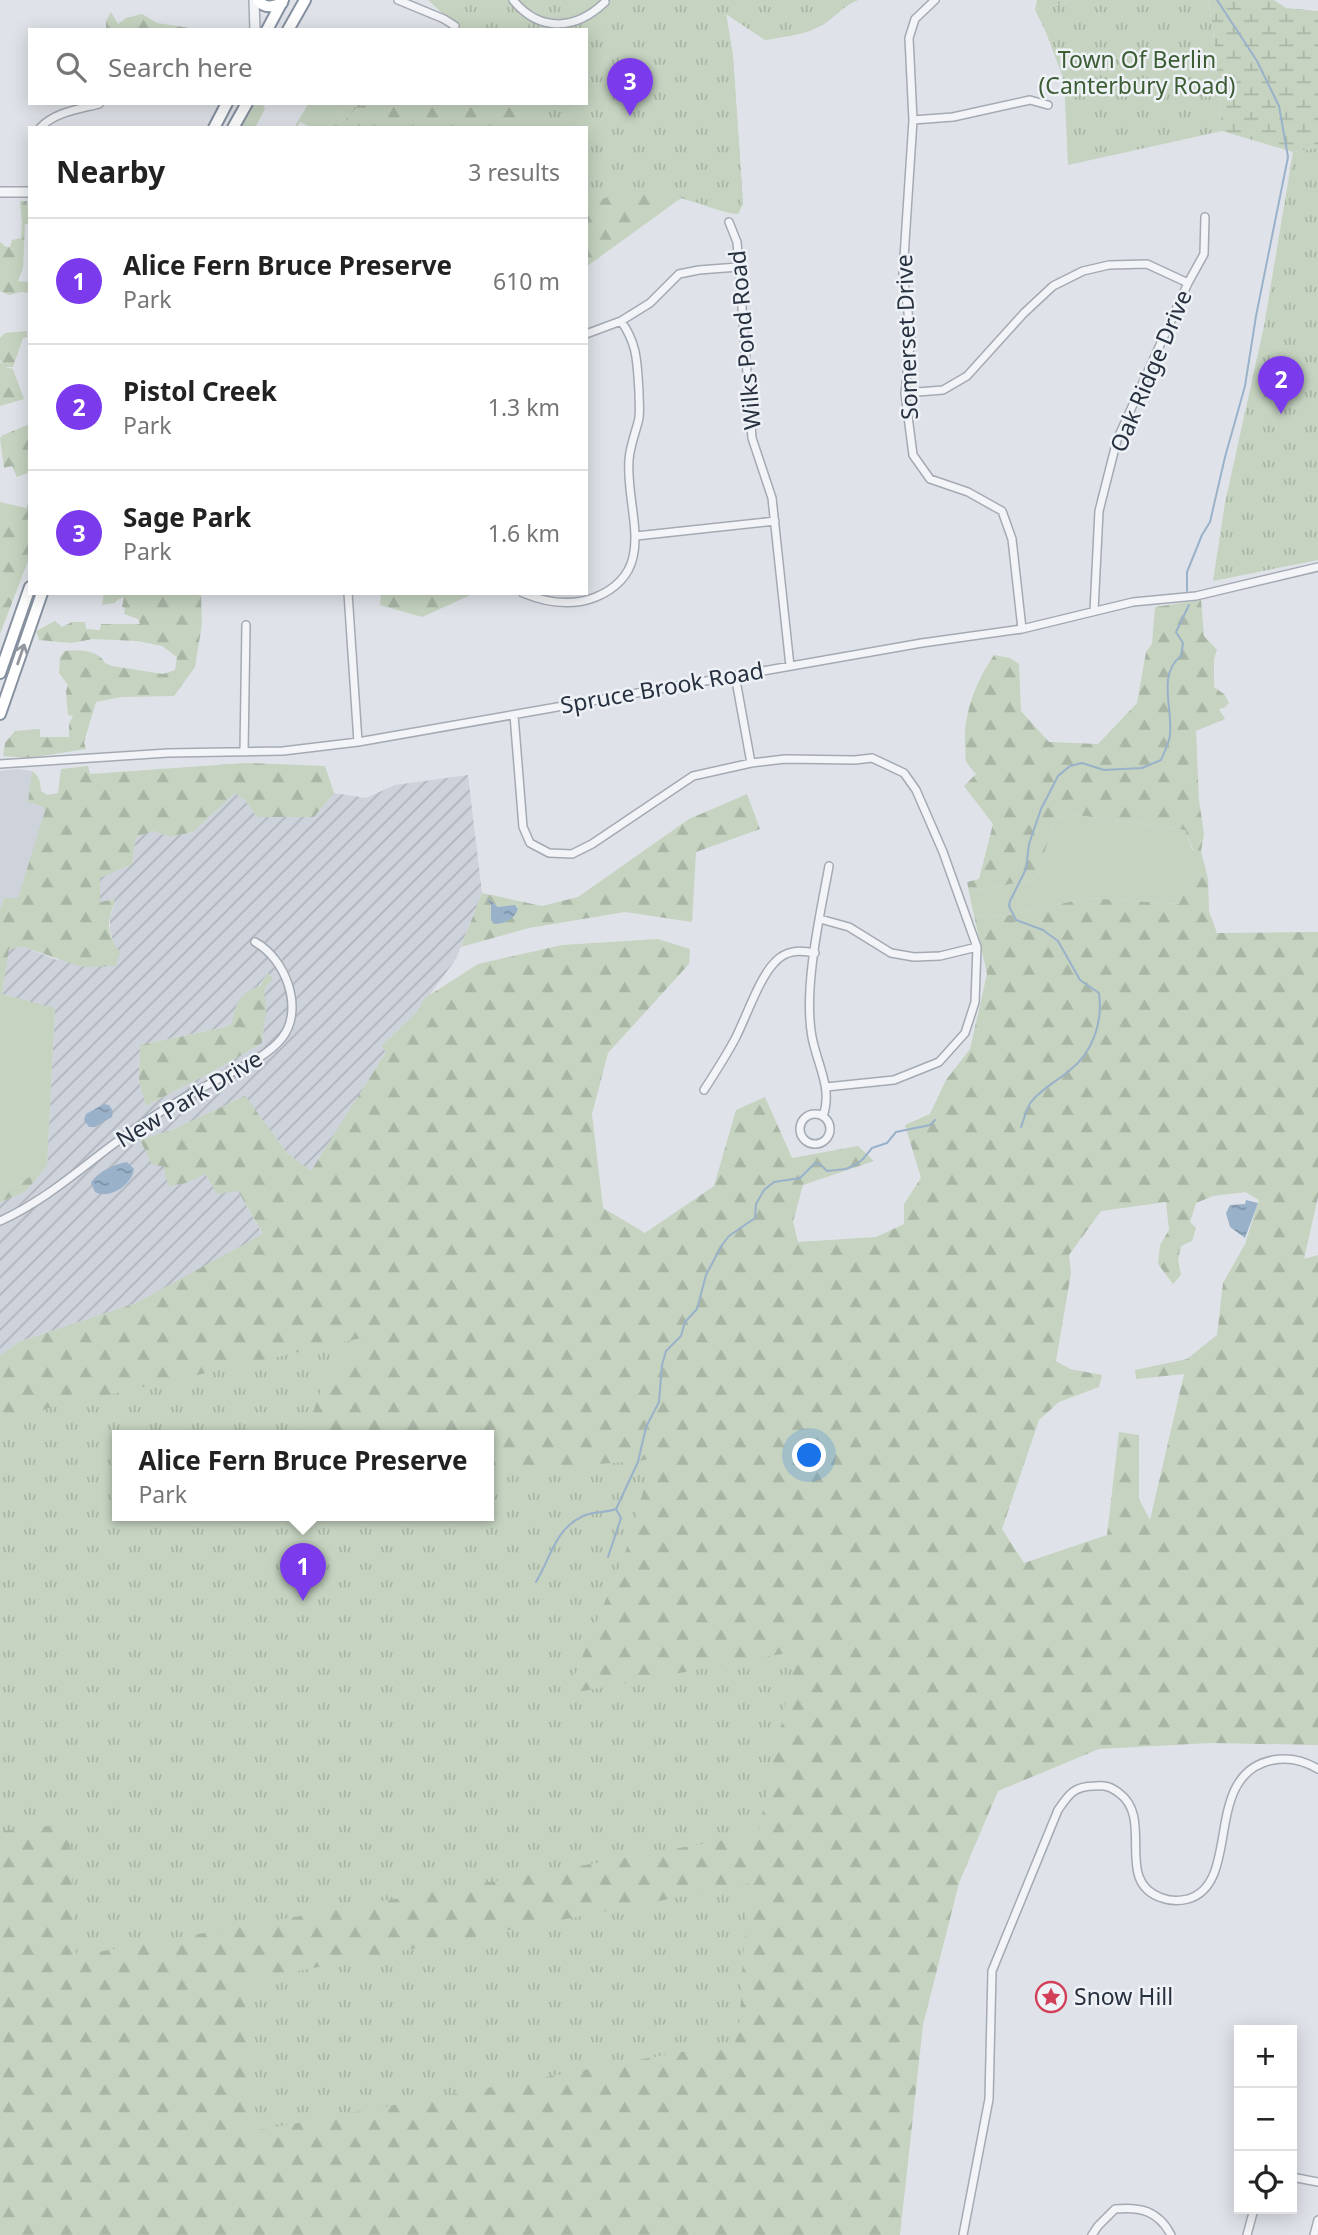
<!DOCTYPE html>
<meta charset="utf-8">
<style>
body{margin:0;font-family:"Noto Sans",sans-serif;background:#f2f2f2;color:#222}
.controls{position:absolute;right:21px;bottom:21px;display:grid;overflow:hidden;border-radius:0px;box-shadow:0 4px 18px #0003}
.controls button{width:63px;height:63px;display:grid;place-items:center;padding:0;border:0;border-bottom:2px solid #e0e0e0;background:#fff;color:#222;font:35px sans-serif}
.you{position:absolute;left:810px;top:1456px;width:24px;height:24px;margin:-18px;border:5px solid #fff;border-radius:50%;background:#1a73e8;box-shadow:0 0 0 10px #1a73e833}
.badge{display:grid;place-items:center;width:46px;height:46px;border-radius:50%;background:#7c3aed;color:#fff;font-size:23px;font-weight:700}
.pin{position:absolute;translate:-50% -58px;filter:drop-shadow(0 2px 4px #0008)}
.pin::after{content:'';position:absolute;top:37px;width:24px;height:21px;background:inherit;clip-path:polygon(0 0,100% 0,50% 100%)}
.popup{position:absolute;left:112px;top:1430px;width:382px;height:91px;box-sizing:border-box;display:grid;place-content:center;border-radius:0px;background:#fff;filter:drop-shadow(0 2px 5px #0005);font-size:23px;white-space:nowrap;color:#767676}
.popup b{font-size:26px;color:#222}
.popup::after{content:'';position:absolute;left:50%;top:100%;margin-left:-14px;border:14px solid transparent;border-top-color:#fff}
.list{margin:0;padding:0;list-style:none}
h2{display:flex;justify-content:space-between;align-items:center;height:91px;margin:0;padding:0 28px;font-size:30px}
h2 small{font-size:23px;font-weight:400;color:#767676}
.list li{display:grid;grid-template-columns:46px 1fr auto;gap:21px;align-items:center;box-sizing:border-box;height:126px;padding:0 28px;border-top:2px solid #e0e0e0}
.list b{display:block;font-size:26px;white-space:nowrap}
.list p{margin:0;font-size:23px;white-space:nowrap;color:#767676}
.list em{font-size:23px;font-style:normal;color:#767676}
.icon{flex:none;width:38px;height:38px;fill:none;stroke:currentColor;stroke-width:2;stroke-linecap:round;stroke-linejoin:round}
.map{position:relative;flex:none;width:1318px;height:2235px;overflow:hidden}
.search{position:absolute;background:#fff;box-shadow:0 4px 18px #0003;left:28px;top:28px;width:560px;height:77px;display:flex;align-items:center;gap:18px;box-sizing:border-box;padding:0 24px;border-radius:0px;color:#767676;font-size:26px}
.panel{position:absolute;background:#fff;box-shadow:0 4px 18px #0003;left:28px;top:126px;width:560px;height:469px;border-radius:0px}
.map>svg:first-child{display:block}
.built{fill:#cdd2db}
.industrial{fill:url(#industrial-furrows);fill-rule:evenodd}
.grass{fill:#c5d3c0}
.forest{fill:url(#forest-firs);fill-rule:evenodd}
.wetland{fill:url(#wetland-marsh)}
.park{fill:url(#park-tufts)}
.water{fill:url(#water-ripples)}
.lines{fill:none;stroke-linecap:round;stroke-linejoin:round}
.stream{stroke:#99b2ca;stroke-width:2}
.minor-casing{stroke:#a4aab3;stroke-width:10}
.tertiary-casing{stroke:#a4aab3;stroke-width:12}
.trunk-casing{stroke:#8691a0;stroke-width:14}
.minor{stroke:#f2f4f7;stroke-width:7}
.tertiary{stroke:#f2f4f7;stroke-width:9}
.trunk{stroke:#fff;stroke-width:10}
.oneway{stroke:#9398a0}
.labels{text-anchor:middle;stroke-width:5;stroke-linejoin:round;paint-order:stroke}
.park-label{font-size:23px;fill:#3d5d34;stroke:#eef2f6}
.street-label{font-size:23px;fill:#273140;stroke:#eef2f6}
.poi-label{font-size:23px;fill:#273140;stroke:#eef2f6;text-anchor:start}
</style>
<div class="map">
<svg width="1318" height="2235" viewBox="0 0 1318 2235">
<defs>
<pattern id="industrial-furrows" width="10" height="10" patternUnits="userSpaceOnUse" patternTransform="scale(1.75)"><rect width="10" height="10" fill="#cdd2db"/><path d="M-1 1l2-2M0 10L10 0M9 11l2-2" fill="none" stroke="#b0b5bd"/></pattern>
<pattern id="forest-firs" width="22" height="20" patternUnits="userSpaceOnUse" patternTransform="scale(1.75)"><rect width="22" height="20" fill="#c5d3c0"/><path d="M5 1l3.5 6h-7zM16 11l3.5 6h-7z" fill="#a9b6a6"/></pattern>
<pattern id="wetland-marsh" width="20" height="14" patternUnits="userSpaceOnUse" patternTransform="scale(1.75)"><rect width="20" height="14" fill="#c5d3c0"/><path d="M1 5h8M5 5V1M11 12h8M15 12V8" fill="none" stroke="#a9b6a6"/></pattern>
<pattern id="park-tufts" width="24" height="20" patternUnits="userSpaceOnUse" patternTransform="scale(1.75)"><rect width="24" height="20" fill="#c5d3c0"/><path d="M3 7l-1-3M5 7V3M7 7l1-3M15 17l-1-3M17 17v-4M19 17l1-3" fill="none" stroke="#a9b6a6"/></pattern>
<pattern id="water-ripples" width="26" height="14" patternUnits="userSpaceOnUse" patternTransform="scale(1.75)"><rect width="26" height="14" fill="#99b2ca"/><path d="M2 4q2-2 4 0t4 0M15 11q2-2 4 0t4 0" fill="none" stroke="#7d91a5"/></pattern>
</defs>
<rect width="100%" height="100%" fill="#dfe3e9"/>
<path class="built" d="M18,769l14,2 -4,31 16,5 2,3 -28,89 -14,-1 -4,11v-138z"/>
<path class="industrial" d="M468,775l14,118 -26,66 -39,53 -36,34 5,6 -75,120 -24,-19 -42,-56 -73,33 -32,10 24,27 22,16 19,-10 33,18 25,44 -127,68 -118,39 -18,14v-154l25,-10 22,-26 8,-157 -53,-15 6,-45 16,-2 33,13 57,-15 -4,-15v-13l4,-11v-7l-14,3v-25l32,-13 4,-27 17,-6 17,6 23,-5 42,-39 10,7 12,17h57l20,-24 32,5 29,-13zM268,973l-1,11 -4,11 3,13 -4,35 -45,26 -71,37 -7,-25 1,-36 86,-18 6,-4z"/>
<path class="grass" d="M254,103h8l3,6 -10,19h-16z
M309,103h41l-24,25h-14l-12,-6 -4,6v-4z
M1070,814l115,16 7,20 9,1 7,28 -5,-5 -8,-1 -16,31 -92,-6 -86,19 -27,-2 -5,-23 67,-13 19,-59z
M2,994l53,14 -8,158 -29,18 -18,4v-193z"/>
<path class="forest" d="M858,0c-16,5 -26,22 -42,28 -15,7 -34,9 -51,12l-39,-26 7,42 10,148 -5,10 -19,-4 -38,-12 -95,69v-74l100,-182z
M111,12l7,12 8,-6 16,-4 15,9 33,5v2h-84v-9z
M350,103h207v25h-231z
M20,201h7l3,23h-5l-2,44 -5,13 12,1v11l-9,-1 -12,3 -9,-4v-49l6,5h4l2,-7 9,-2 1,-15z
M27,331v6l-4,1 -10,29h-8l8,2 11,30 -24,7v-44l4,3 -4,-5v-22l5,-5z
M30,424v48l-13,5 -5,-11 -8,2 -4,-30 3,-3z
M30,499v57l-30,78v-132l26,6z
M104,593l76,2 21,-2 1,31 -7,43 -21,29 -53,1 -25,5 -12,40 2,7 -57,9 -26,-2 2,-13 10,-12 25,-2v8h29v-13l4,-8 -5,-1 -2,-24 2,-6 -9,-12 1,-16 5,-6c14,-2 34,-1 40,12l7,3 51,8 12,-4 2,-13 -15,-11 -25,-5 -44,-2 -22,4 -32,-3 -3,-9 19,-10 7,6 10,-5h13l1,7 14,1 1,-6h39l-2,-5 -14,-5 1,-6 -3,-1 2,-10 -7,3 -2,3 -13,2z
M381,593h94l-53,24 -42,-12z
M1201,600l3,36 13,14 -3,9v28l10,7 5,9 -5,5 -5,1 6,10 -29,12 3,69 5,34 -3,17 -8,-1 -8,-20 -115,-16 -15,6 -19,59 -67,13 -2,-10 12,-3 14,-55 -29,-38 12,-12c-3,-3 -8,-9 -10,-13 -1,-5 0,-12 -1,-17 -1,-33 11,-62 29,-89l16,3 9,6 2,47 28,31 49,2 39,-41 9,-51 6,-8 3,-37z
M245,763l80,3 9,27 -20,24h-57l-12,-17 -10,-7 -42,39 -23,5 -17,-6 -17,6 -4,27 -32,14v24l15,-3c-1,7 -4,11 -5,18 -3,12 2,26 10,35l-4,14 -34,1 -58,-20 -15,2 -7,45 -2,1v-86l4,-11h14l27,-87 -1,-4 -16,-5 4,-31c8,5 8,11 9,20l6,4 11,-2 3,-24 27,-3 2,8z
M747,794l13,35 -64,23 -4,70 -67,-10 -96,16 -68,19 21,-54 60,13 36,-9 111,-78zM487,898l11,9 19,-1 1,3 -13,13 -8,2 -6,-19z
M1195,873l8,1 5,5 1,32 8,22 101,-1v265l-14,62 14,-4v490l-107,-2 -112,6 -101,42 -39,92 -36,142 -23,210h-900v-879l18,-14 118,-39 127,-69 -25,-43 -21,3 -12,-20 -19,9 -18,3 -4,-19 -12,-3 -12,-24 32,-10 73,-34 42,57 24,18 75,-119 -5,-6 36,-34 8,-14 53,-34 84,-19 96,-6 32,10 -1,15 -81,89 -16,61 11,94 42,25 69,-47 22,-76 29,-13 27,61 66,-12 16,15 -71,24 -10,37 5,20 78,-5 28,-13v-20l17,-26 -16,-53 25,-11 16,-34 24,-31 17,-75 -13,-59 27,2 86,-19 92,6zM1245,1192l14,8 -14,44 -22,39 -6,52 -30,24 -52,11 1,9 48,-5 -34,146 -11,-21v-64l-20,-3 -12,103 -83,28 -22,-34 37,-109 20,-18 40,-15 3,-12 -32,-6 -14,-8 15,-88 -2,-18 32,-44 65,-9 3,28 -9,15 -2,19 15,20 8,-9 -3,-16 3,-13 11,-5 4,-13 -6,-6 6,-19 17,-7zM118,1435h370v80h-370z
M268,973l5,6c-14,12 -7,16 -7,30 0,11 -4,23 -4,34l-45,26 -71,37 -7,-25 1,-36 86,-18 6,-4c3,-20 9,-31 28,-37z
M47,1166l-22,26 -25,10v-14l18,-4z"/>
<path class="wetland" d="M1037,0h38l-40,10z
M1208,0h66l12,8 32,3v137l-25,4 -71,-21 -9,-101z
M360,103h15l-12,25h-24z"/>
<path class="park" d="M428,0h430c-16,5 -26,22 -42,28 -15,7 -34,9 -51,12l-39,-26 7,42 10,148 -5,10c-34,-4 -66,-28 -100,-26 -17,1 -36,12 -52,18v-78h-63v-25h63v-73h-125z
M1075,0h133l5,30 9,101 -154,34 -4,-85 -19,-50 -10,-20z
M1318,148v412l-105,21 12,-78 39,-177 29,-174z
M366,1337l-28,26 -16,25 -9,24 -12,23h-183v80h370l1,-43 150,-11 14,-3 -27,92 -59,144 230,-43 -39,183 -682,122 -7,-132 -69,7v-403l45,-19z
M751,1883l-8,72 -3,63 -5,24 -486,90 -3,-151z"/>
<path class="water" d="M486,897l12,10 17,-2 3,4c-4,11 -14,15 -24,15l-3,-4v-15z
M104,1104l5,1 4,6 -1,6 -17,10h-6l-5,-7 2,-6z
M127,1162l7,7c-2,16 -25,31 -39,23l-4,-9c6,-11 24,-19 36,-21z
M1246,1200l12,3 -13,35 -15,-11 -4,-14 4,-8 15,-1z"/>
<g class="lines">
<path class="stream" d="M1187,591v-19l15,-37 8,-13 15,-65 20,-71 11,-70 32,-159 -9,-51 -22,-45 -40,-61
M1021,1127c3,-7 5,-18 10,-25 10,-13 26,-21 38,-31 24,-19 34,-48 30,-78l-19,-13 -22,-39 -15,-11 -27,-10 -7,-14 1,-5 16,-32 3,-25 12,-35 17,-33 12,-10 12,-3 22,7 38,-2 19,-8c3,-8 9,-18 9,-26 3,-25 -13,-60 11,-78l2,-13 -7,-11 13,-27
M608,1557l13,-39 -5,-9 22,-47 8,-35 13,-25 3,-37 4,-14 15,-15 4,-14 12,-13 9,-34 16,-30 7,-9 26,-18 1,-14 8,-14 10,-8 26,-4 15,-15 6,2 6,6 19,-2 11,-5 6,-5 9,-11 15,-5 9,-11 34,-7 5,-5
M536,1582c15,-25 19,-53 47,-66 11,-5 23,-3 33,-7"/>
<g class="minor-casing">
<path id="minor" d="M398,0l46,19 11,7
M513,0c27,33 63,30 92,2
M935,0l-20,19 -6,19 4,82 -10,153 8,63 -6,57 8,62 17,24 38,13 34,19 10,28 10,90
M913,120l40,-3 77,-17 18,5
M40,128c14,-16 40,-19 59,-24
M729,222l8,20 15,196 20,60 18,168
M586,334l35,-13 29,-18 29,-29 20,-4 39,-3
M905,393l38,-3 24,-14 57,-63 29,-27 30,-15 26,-6 38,-1 41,19
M636,536l139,-15
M348,593l10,149
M523,593c24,10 48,14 73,4 64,-27 29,-87 33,-137 1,-15 7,-28 10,-42 1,-8 0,-18 0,-26 -2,-29 -1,-47 -18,-71
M1094,611l5,-100 18,-71 71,-157 16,-29 1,-37
M735,675l16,88
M514,715l9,112 7,16 19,10 23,1 20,-10 101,-68 58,-13 34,-4 70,1 17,-2 32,15 12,17 27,62 34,95 -2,55 -10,31 -26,29 -45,18 -68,7
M244,752l2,-127
M0,764l168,-11 115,-2 75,-9 564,-99 100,-14 111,-27 63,-6 122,-29
M820,919l29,8 42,26 23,4 26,-1 37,-9
M704,1090c11,-17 22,-34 31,-51 11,-21 24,-61 40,-77 11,-12 24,-12 40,-9
M800 1129a15 15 0 1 1 30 0a15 15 0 1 1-30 0Z
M823,1116c10,-27 -6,-52 -11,-79 -9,-48 8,-122 17,-171
M0,1221c42,-19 74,-47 111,-75 33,-25 67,-46 104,-65 22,-12 51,-23 67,-43 23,-29 3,-80 -27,-96
M1292,2177l26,5
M963,2235l26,-136 3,-128 66,-161c11,-16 16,-24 37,-24 11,-1 16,1 24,7 36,26 -6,89 43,105 8,3 18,3 26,1 55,-16 13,-125 85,-139 16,-3 30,0 45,9
M1092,2235l6,-9 17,-17c25,-2 43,1 56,26
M1247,2235l7,-26
M1314,2235l4,-15"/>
</g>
<g class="tertiary-casing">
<path id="tertiary" d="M254,0l1,30
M0,192h30"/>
</g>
<g class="trunk-casing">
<path id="trunk" d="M258,0c6,9 15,7 24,3
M267,30l16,-30
M288,30l17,-30
M214,128l13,-25
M233,128l14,-25
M0,673l30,-86
M0,714l42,-121"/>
</g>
<use href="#minor" class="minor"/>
<use href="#tertiary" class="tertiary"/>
<use href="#trunk" class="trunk"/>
</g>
<defs><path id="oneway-shaft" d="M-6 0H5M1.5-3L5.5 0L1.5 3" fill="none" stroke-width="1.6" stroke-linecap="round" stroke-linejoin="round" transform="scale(1.75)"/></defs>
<use class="oneway" href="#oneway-shaft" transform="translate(21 654) rotate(-71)"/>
<defs>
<g id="sight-ring" transform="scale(1.575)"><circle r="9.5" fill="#eef2f6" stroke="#d23f59" stroke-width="1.5"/><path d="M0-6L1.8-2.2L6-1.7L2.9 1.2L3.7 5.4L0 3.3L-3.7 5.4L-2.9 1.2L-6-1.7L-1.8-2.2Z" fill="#d23f59"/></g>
</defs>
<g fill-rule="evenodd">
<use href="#sight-ring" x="1051" y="1997"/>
</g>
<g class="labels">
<g class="park-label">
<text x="1137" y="68">Town Of Berlin<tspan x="1137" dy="26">(Canterbury Road)</tspan></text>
</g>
<g class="street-label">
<text transform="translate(907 337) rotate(-92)" y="8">Somerset Drive</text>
<text transform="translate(745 340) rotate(-95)" y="8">Wilks Pond Road</text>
<text transform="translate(1151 371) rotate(-67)" y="8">Oak Ridge Drive</text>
<text transform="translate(662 688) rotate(-10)" y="8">Spruce Brook Road</text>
<text transform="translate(189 1099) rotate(-31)" y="8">New Park Drive</text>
</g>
<g class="poi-label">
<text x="1074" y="2005">Snow Hill</text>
</g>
</g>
</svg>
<div class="controls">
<button>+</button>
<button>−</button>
<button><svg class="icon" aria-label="locate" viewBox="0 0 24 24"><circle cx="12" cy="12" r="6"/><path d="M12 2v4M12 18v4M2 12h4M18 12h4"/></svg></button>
</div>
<div class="you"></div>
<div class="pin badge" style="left:303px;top:1601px">1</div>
<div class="popup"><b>Alice Fern Bruce Preserve</b>Park</div>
<div class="pin badge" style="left:1281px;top:414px">2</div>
<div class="pin badge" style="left:630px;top:116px">3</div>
<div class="search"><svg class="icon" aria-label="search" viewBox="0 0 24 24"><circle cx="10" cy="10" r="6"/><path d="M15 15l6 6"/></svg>Search here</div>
<section class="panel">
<h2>Nearby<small>3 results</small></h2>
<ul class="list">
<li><span class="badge">1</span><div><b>Alice Fern Bruce Preserve</b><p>Park</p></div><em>610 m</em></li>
<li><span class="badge">2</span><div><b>Pistol Creek</b><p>Park</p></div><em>1.3 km</em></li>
<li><span class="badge">3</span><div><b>Sage Park</b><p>Park</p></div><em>1.6 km</em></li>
</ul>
</section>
</div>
